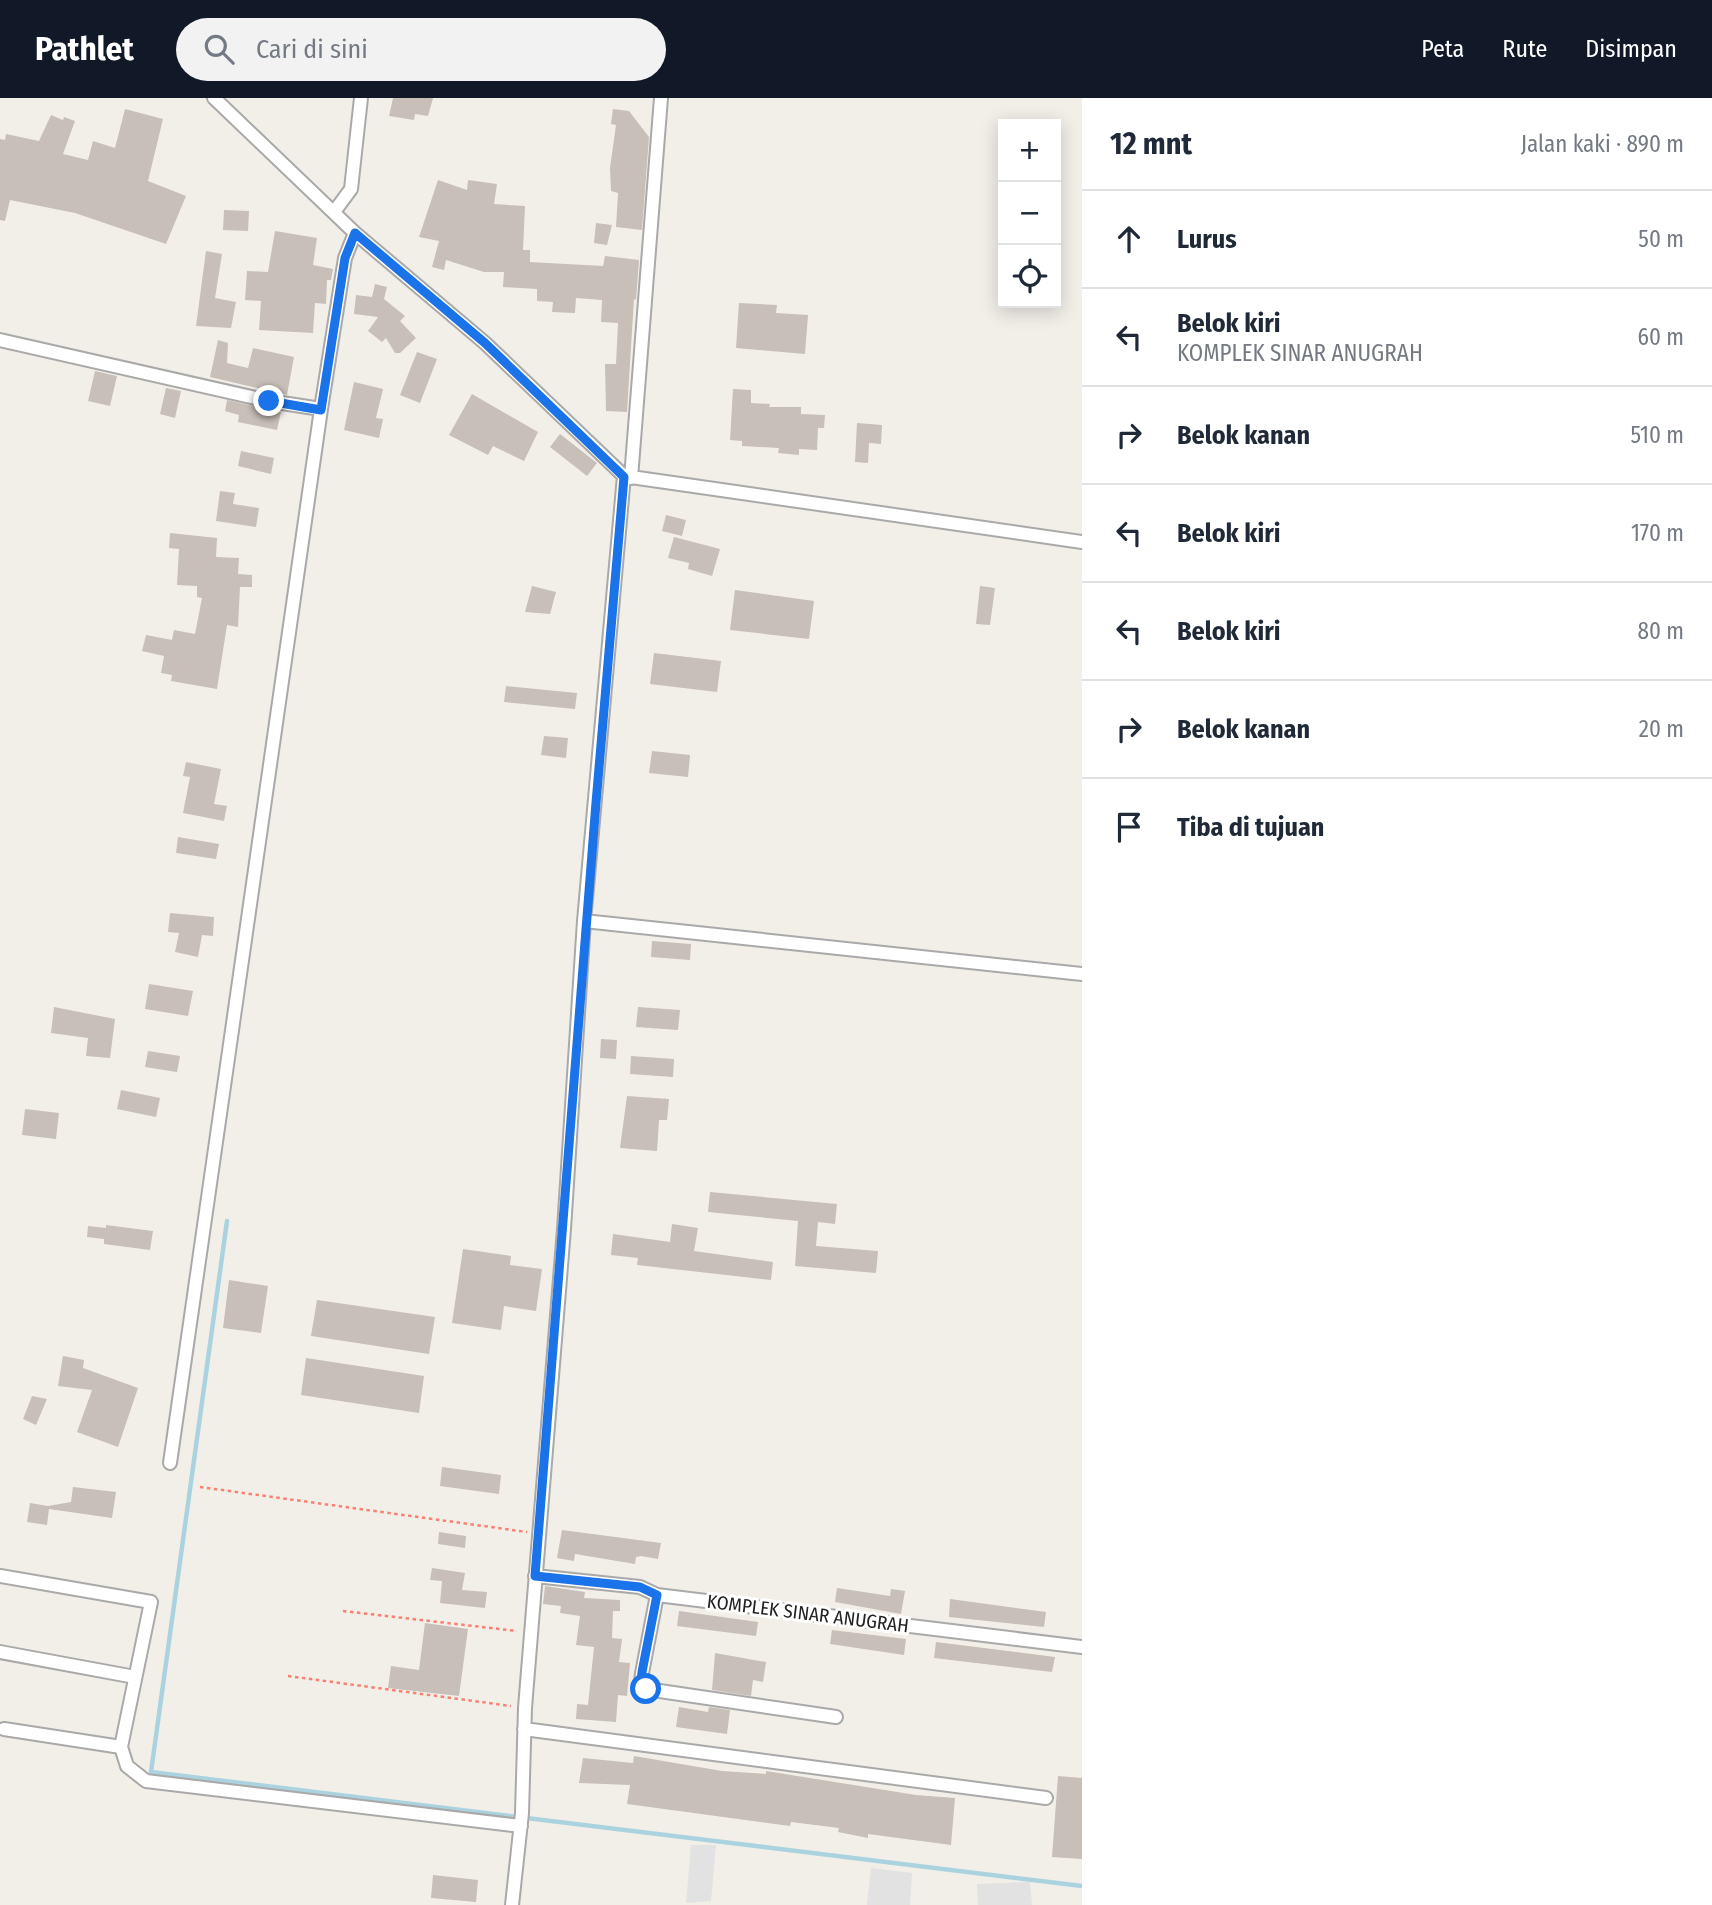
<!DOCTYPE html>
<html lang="id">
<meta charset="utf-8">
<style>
body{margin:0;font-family:"Fira Sans Condensed",sans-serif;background:#f2f2f3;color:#1f2937}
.controls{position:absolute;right:21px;top:21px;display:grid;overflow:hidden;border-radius:0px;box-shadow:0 4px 18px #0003}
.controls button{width:63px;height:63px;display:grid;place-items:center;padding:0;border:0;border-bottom:2px solid #e0e1e3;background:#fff;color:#1f2937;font:35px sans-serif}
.stop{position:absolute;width:21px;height:21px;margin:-16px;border:5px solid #1a73e8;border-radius:50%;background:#fff}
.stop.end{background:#1a73e8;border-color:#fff;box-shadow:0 2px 7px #0008}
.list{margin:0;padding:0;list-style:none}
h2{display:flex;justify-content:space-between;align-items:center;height:91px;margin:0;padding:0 28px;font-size:30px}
h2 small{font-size:23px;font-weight:400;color:#747a83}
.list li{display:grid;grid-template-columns:46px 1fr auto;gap:21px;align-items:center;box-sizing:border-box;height:98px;padding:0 28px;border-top:2px solid #e0e1e3}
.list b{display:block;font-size:26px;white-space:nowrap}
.list p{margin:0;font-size:23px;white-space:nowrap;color:#747a83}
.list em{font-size:23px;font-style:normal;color:#747a83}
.icon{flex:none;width:38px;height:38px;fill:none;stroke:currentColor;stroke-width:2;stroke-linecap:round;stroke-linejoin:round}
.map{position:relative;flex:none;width:1082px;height:1807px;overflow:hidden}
header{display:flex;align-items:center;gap:42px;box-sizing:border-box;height:98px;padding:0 35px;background:#111827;color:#fff}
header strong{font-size:33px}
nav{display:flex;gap:38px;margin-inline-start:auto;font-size:24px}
.search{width:490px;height:63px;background:#f2f2f3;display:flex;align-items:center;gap:18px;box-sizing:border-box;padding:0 24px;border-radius:38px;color:#747a83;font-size:26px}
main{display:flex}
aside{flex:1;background:#fff}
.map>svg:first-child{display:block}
.parking{fill:#e2e2e2}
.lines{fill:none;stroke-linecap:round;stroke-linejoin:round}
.stream{stroke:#aad3df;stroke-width:4.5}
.building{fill:#c7bfb8}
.minor-casing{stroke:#a9a9a9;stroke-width:16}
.path{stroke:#fa8072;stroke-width:2.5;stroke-dasharray:3.5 3.5;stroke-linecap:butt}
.minor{stroke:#fff;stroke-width:12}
.route{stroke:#1a73e8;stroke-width:9}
.labels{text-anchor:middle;stroke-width:6;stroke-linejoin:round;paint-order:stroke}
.street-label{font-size:19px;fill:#222;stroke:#fff}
</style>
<header>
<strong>Pathlet</strong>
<div class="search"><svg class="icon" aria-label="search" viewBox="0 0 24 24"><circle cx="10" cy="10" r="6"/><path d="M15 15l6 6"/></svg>Cari di sini</div>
<nav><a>Peta</a><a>Rute</a><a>Disimpan</a></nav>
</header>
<main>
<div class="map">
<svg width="1082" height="1807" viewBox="0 0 1082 1807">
<rect width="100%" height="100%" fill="#f2efe9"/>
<path class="parking" d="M691,1747h25l-5,56 -25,2z
M871,1770l41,5 -2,32h-43z
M1030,1784l2,23h-54l-1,-21z"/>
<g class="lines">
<path class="stream" d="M227,1123l-76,551 931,114"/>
</g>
<path class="building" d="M393,0h40l-5,18 -13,-2 -1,6 -25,-4z
M125,11l38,10 -15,62 38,15 -20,48 -91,-31 -65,-13 -5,21 -5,-1v-81l5,1 1,-6 33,7 12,-26 12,5 1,-3 11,4 -12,33 25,6 5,-19 22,7z
M613,11l16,2 20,26 -7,93 -26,-3 2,-34 -7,-2 -1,-23 6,-43 -5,-1z
M438,82l29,10 1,-10 29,4 -3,20 31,2 -2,44h7v12l73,4 2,-10 34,4 -3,40 -2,-1 -7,113 -21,-1 -1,-47h11l2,-41 -17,-1 1,-22 -26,-2 -1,15 -23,-1 1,-10 -16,-1v-12l-34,-2 1,-15h-20l-38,-12 -2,10 -12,-3 7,-26 -20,-4z
M224,112l25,1 -1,20 -25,-1z
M596,125l16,2 -5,20 -13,-2z
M275,133l42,7 -4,27 20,4 -2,11h-4l-1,24 -11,-1 -2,30 -54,-3 2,-29 -16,-1 2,-29 21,1z
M206,153l16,3 -7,44 21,4 -5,26 -35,-2z
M375,186l12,3 -3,12 21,17 -5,5 16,17 -16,15h-5l-9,-15 -4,4 -14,-11 10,-14 -24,-3 2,-19 16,2z
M739,205l38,2 -1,8 32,2 -3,39 -69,-6z
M218,242l10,3 -1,20 21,5 5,-20 41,9 -7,38 -77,-18z
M417,254l20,7 -17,44 -20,-8z
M95,273l22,5 -7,30 -22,-5z
M354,284l29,7 -7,29 7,1 -4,19 -35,-8z
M166,290l15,3 -6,27 -15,-4z
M733,291l18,1v13l19,1 -1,3h32v7l24,1 -1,13h-6l-1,22 -18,-1v6l-21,-2 1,-5 -37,-2v-5l-12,-1z
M472,296l66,38 -14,29 -31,-15 -5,9 -39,-20z
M227,302l54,12 -4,18 -39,-8 1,-7 -14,-4z
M857,325l25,2 -1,19 -12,-1 -1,20 -13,-1z
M560,336l37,29 -10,13 -37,-29z
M241,353l33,7 -3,16 -33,-8z
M220,393l15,2 -2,11 26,4 -3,19 -40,-6z
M666,417l20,5 -4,16 -20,-5z
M170,435l47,5 -1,19 23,1 -1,16 14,1v12h-12l-2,40 -11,-2 -10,64 -46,-8 1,-6 -11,-2 3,-17 -22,-5 4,-16 26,5 2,-10 21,4 7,-36 -5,-1v-11l-20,-1 2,-36 -10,-1z
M674,439l46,12 -8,27 -24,-7 1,-6 -21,-5z
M532,488l24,6 -6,22 -25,-2z
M980,488l15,2 -5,37 -14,-1z
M735,492l79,11 -5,38 -79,-9z
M654,555l67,8 -4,31 -67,-8z
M506,588l71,7 -2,16 -71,-7z
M544,638l24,2 -2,20 -25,-3z
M652,653l38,4 -2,22 -39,-4z
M186,664l35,7 -7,35 13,2 -3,15 -41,-8 7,-36 -7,-1z
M178,739l41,7 -3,15 -40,-6z
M170,815l44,4 -1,19 -11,-1 -4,22 -23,-5 4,-19 -11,-1z
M652,843l39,3 -1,16 -39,-3z
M149,886l44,7 -5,25 -43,-7z
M54,909l61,12 -5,39 -24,-2 2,-18 -37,-5z
M638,909l42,3 -2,20 -42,-3z
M601,941l16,1 -1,19 -16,-1z
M148,953l32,5 -3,16 -32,-5z
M631,958l43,3 -1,18 -43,-3z
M121,992l39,8 -4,19 -39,-8z
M627,998l42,3 -2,21h-8l-2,31 -37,-3z
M25,1011l34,4 -3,26 -34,-4z
M710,1094l127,12 -2,20 -17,-2 -2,24 62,5 -2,22 -81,-7 3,-45 -90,-9z
M672,1126l26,4 -4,23 79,11 -2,18 -134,-15 1,-7 -27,-3 2,-21 57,8z
M106,1127l47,6 -3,19 -46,-6v-5l-17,-2 1,-11 18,2z
M463,1151l48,7 -1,9 32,4 -6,42 -32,-5 -3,24 -49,-7z
M229,1182l39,6 -7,47 -38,-5z
M317,1202l118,17 -6,37 -118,-18z
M63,1258l21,4 -1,8 55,20 -20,59 -41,-15 15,-42 -34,-4z
M306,1260l118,18 -5,37 -118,-18z
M32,1298l15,3 -11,26 -13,-6z
M442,1369l59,8 -2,19 -59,-8z
M73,1389l43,5 -4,26 -63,-9 -2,16 -20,-3 3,-19 18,3 23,-4z
M562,1432l99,13 -3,16 -17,-3 -5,1 -1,7 -60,-10 -1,7 -17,-3z
M439,1434l27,4 -1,12 -27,-4z
M432,1470l33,5 -3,17 25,2 -2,16 -45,-5 2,-22 -12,-1z
M545,1488l40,6 -1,6 36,2v11h-7l-1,27 10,1 -3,23 11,1 -3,33 -9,-1 -2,27 -40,-3 1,-15 11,1 6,-58 -18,-2 4,-29 -20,-3 1,-7 -18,-2z
M837,1490l53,8 1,-7 14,2 -4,23 -66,-12z
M950,1501l96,13 -2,15 -95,-10z
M679,1513l79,11 -2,14 -79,-10z
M425,1525l43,6 -9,67 -71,-8 3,-22 28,4z
M832,1532l74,9 -2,16 -74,-11z
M936,1544l119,15 -3,15 -118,-14z
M715,1555l51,9 -3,20 -10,-2 -2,16 -39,-6z
M679,1609l29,5 1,-5 21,3 -3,24 -51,-7z
M634,1658l88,15 44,3v-3l150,24 39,3 -4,47 -83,-11v4l-30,-6 1,-4 -48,-6 -1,4 -163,-22 3,-19 -51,-2 4,-25 50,5z
M1058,1678l24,2v81l-30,-2z
M433,1777l45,5 -2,22 -45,-4z"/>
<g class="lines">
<g class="minor-casing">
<path id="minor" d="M214,0l141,135 130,110 139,133 458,66
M334,114l17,-23 10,-91
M0,242l269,61 52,8
M631,380l30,-380
M584,823l498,53
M170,1365l151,-1054 24,-151 10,-25
M0,1478l151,26 -30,145 6,19 19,15 375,45
M535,1478l105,11 17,8 425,52
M657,1497l-15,78 -1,9 5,7 190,28
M0,1554l135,25
M4,1631l117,18
M524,1631l522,69
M512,1807l10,-92 3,-105 39,-479 20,-308 40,-445"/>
</g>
<path class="path" d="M200,1389l327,45
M343,1513l174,20
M288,1578l223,30"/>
<use href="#minor" class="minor"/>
</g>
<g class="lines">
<path class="route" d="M269,303l52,9 24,-152 10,-25 130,110 139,134c-33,366 -60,732 -89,1099l105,11 17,8 -15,77 -1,10 5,7"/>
</g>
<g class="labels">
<g class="street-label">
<text transform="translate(808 1515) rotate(7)" y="7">KOMPLEK SINAR ANUGRAH</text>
</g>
</g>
</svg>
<div class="controls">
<button>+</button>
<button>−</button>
<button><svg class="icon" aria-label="locate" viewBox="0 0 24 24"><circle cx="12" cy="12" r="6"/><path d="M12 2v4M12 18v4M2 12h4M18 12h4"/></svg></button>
</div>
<div class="stop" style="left:646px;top:1591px"></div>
<div class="stop end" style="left:269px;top:303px"></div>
</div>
<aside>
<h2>12 mnt<small>Jalan kaki · 890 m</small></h2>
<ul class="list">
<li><svg class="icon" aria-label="ahead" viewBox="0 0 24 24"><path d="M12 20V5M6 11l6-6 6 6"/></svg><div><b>Lurus</b></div><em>50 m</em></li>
<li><svg class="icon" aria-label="left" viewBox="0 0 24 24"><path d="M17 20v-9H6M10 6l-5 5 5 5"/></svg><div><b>Belok kiri</b><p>KOMPLEK SINAR ANUGRAH</p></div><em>60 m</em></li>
<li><svg class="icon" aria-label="right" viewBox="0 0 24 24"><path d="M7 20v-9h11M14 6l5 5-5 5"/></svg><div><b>Belok kanan</b></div><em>510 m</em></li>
<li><svg class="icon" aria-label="left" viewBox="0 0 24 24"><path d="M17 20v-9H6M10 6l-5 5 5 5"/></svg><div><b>Belok kiri</b></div><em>170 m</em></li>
<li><svg class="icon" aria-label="left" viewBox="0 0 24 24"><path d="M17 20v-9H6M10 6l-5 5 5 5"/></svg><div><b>Belok kiri</b></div><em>80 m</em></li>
<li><svg class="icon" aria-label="right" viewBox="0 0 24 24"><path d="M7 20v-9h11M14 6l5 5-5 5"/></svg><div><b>Belok kanan</b></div><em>20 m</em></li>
<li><svg class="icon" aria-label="arrive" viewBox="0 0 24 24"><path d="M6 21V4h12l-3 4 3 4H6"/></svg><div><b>Tiba di tujuan</b></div></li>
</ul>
</aside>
</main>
